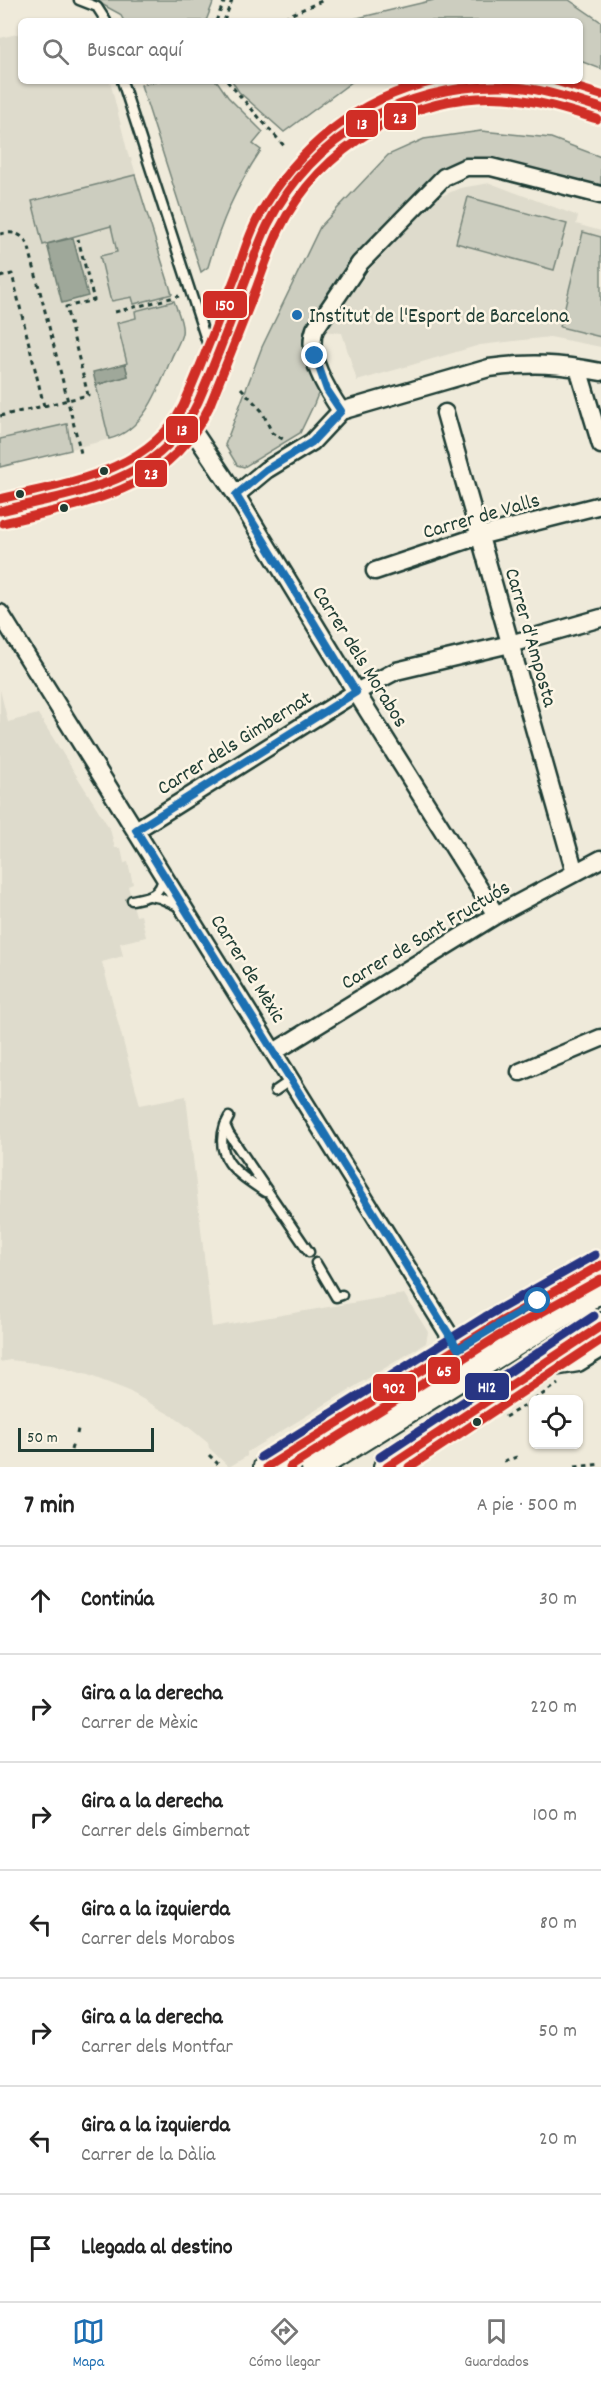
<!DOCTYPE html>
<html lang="es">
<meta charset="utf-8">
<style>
body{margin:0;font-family:Dekko,sans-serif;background:#f2f2f2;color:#222}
.controls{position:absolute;right:18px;bottom:18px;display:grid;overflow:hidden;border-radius:9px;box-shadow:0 2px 4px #0004}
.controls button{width:54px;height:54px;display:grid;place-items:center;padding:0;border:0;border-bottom:2px solid #e0e0e0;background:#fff;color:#222;font:30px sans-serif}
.scale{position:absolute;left:18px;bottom:15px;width:136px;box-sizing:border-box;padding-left:6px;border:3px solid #1f3d34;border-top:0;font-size:16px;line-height:21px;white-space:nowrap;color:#1f3d34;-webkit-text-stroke:4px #fcf5e5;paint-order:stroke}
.stop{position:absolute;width:18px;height:18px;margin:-14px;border:4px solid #1f6fb2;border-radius:50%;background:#fff}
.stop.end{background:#1f6fb2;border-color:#fff;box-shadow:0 2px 6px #0008}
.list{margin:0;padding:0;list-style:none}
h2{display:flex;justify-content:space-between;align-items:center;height:78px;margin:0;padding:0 24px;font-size:26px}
h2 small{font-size:20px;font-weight:400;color:#767676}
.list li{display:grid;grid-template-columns:39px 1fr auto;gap:18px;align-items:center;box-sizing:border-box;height:108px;padding:0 24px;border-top:2px solid #e0e0e0}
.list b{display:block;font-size:22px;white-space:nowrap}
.list p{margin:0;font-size:20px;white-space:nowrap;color:#767676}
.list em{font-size:20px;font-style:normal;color:#767676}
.icon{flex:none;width:33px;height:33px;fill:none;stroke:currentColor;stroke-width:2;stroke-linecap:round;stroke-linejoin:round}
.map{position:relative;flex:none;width:601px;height:1467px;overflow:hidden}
.search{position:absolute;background:#fff;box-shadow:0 2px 4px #0004;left:18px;right:18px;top:18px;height:66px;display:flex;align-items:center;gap:15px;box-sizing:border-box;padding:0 21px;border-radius:9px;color:#767676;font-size:22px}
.sheet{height:834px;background:#fff}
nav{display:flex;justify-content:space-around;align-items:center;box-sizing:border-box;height:84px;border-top:2px solid #e0e0e0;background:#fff;font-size:16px;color:#767676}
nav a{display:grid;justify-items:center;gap:3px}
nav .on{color:#1f6fb2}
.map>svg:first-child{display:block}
.built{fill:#dedbcc}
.green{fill:#cccdbf;stroke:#76857a;stroke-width:1.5}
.water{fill:#9fa89a;stroke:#6c7d71;stroke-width:1.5}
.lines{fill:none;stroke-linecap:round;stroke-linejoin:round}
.lane-casing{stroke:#1f3d34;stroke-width:13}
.street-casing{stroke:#1f3d34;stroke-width:21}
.secondary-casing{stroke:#1f3d34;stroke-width:27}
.primary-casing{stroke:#1f3d34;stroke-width:30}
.path{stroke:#1f3d34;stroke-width:3;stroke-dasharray:4.5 4.5;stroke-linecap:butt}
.lane{stroke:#fcf5e5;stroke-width:8}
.street{stroke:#fcf5e5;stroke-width:16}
.secondary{stroke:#fcf5e5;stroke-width:22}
.primary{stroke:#fcf5e5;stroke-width:26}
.bus-1-casing{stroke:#fcf5e5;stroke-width:14}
.bus-2-casing{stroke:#fcf5e5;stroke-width:14}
.bus-3-casing{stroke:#fcf5e5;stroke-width:14}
.bus-4-casing{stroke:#fcf5e5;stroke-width:14}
.bus-5-casing{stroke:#fcf5e5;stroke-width:14}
.bus-6-casing{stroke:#fcf5e5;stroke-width:14}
.bus-1{stroke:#d02e26;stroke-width:9}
.bus-2{stroke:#d02e26;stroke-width:9}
.bus-3{stroke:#d02e26;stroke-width:9}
.bus-4{stroke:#d02e26;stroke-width:9}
.bus-5{stroke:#d02e26;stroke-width:9}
.bus-6{stroke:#283583;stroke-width:9}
.route{stroke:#1f6fb2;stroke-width:8}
.poi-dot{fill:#1f6fb2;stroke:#fcf5e5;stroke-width:2}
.bus-dot{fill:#1f3d34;stroke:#fcf5e5;stroke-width:2}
.labels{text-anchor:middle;stroke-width:5;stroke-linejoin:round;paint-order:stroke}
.poi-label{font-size:21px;fill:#1f3d34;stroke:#fcf5e5;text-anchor:start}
.street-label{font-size:21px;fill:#1f3d34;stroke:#fcf5e5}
.line-badge{stroke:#fcf5e5;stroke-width:2}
.badge-label{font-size:16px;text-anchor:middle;font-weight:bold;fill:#fff}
</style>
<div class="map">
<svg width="601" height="1467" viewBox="0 0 601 1467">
<rect width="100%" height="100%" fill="#efeada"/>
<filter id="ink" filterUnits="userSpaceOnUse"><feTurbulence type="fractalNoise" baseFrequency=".0167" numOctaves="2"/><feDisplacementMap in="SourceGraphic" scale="12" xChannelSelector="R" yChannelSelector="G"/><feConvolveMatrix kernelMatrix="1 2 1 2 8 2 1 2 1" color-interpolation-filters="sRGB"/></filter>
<g filter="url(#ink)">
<path class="built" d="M21,33v48h89l19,77h2l52,174 -28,64 -10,16 -27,25 -118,30v-429z
M490,183l88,33 -2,8 25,7v116l-51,-10 -70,8 -123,36 -15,-48 -19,-2 49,-64 63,-68 25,-11z
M0,690l8,32 30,-8 72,115 5,19h6l3,15 4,-1 5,22 -5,2 8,30 5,-1 5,22 -26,6 3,13 -21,6 38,143 46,-9 26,231 192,-33 24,38 -2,11 -179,109v4l-18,11 -20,-19 -1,-5 -17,-14 -17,-12 -47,-27 -39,-15 -36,-10 -42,-5 -10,2z"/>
<path class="green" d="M94,0h120l-8,21h-82l-4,-7z
M434,0h135l32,22v47l-21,-8v-40h-235z
M157,81h60l11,16 35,35 -10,12 8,6c-26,39 -40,72 -53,117l-7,5 -60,-187z
M232,81h121l-69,51 -45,-40z
M481,131l70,7 50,19v29l-127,-28 -28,9 -19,16 -117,136 -4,21 14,49 -6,15 -14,29 -56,34 -7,-2 -12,-20 37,-98 58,-120 68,-72 36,-16z
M135,175l37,119 -38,10 -2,-7 -20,4 -2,-3 -10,-42 17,-4 -6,-26 -68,19 -11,-44z
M468,197l99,27 -13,46 -98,-27z
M583,232l18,5v100l-41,-10z
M174,301c3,9 10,23 8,32 -1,8 -8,18 -11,26 -12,29 -27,72 -62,80l-13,-54 32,-9 -3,-12 2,-1 -10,-40 19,-5 -1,-7z
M67,424l4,26 -71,17v-28z"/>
<path class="water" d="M73,238l15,58 -26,7 -15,-59z
M125,364l3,12 -32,9 -3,-13z"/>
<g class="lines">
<g class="lane-casing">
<path id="lane" d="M79,0l18,7 9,14
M122,81l89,274
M150,896l10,2 18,8
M132,900c15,-3 29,-4 31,-23
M275,1091l16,-11
M229,1117l-4,8 4,9 80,118
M225,1125c-12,35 15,50 40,67
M316,1263l20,34 6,-2"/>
</g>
<g class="street-casing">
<path id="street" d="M578,368l23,77
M341,411c-14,-21 -36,-56 -26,-82l45,-66 84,-86 22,-10h25l110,28
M445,413l130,460
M187,422l49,73 120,197 140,223
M236,495l30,-25 46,-28 29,-31 148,-43c43,-6 70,-4 112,4
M375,571l104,-35 122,-31
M0,613l458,736
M136,830l220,-138 40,-21 114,-27 91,-26
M274,1052l222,-137 105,-56
M520,1072l81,-34
M550,1294l51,-29
M542,1369l36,-6 23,-14"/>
</g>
<g class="secondary-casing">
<path id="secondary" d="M0,511c21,-5 41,-10 62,-16 41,-11 82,-20 112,-54 16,-17 25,-42 34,-64 16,-37 30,-76 45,-114 6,-14 10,-29 17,-42 67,-124 203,-166 331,-113"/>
</g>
<g class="primary-casing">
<path id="primary" d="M267,1467l224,-140 48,-26 59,-9
M315,1467l272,-169
M387,1467l214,-141"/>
</g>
<path class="path" d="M216,21l9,-21
M224,21l8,-21
M276,21l48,-21
M227,81l59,67
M0,234c13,-3 21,-1 28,10l54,213
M0,277l12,-3 32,132 -44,10
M115,312l64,-16
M241,388l21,23 10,22 11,6
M44,406l44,-11 -22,-88 28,-7 -16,-61
M534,1400l24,-16
M505,1417l29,-17
M77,1434l1,-5
M71,1450l2,-7
M209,1455l9,9
M504,1461l16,-5
M575,1467l26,-3"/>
<use href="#lane" class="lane"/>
<use href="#street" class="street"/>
<use href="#secondary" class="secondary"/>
<use href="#primary" class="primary"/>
<g class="bus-1-casing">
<path id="bus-1" d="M0,511c78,-19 161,-28 198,-109 16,-37 31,-76 45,-114 8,-21 15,-44 25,-64 45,-89 137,-140 235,-138 34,1 66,12 98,22"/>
</g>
<g class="bus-2-casing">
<path id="bus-2" d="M3,523c82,-20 166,-31 206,-116 16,-39 31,-78 47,-118 7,-19 14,-40 23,-59 41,-83 133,-138 226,-132 32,2 62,12 92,21"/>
</g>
<g class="bus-3-casing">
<path id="bus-3" d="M556,81l45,14
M0,499c66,-16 149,-27 183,-93 19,-43 36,-87 53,-131 7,-20 13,-41 23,-59 38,-68 99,-118 175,-135"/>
</g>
<g class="bus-4-casing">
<path id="bus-4" d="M267,1467l224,-140 110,-62
M387,1467l214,-141"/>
</g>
<g class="bus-5-casing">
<path id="bus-5" d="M290,1467l207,-130 104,-58
M409,1467l192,-127"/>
</g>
<g class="bus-6-casing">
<path id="bus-6" d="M261,1457l224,-140 110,-62
M380,1457l214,-141"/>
</g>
<use href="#bus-1" class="bus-1"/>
<use href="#bus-2" class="bus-2"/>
<use href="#bus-3" class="bus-3"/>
<use href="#bus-4" class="bus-4"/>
<use href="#bus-5" class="bus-5"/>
<use href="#bus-6" class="bus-6"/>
</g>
</g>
<g class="lines" filter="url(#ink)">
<path class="route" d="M315,356l12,34 14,21 -29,31 -46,28 -30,25 120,197 -220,138 322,519 80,-48"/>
</g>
<circle class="poi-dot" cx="297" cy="315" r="6"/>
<g class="bus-dot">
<circle cx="104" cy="471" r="5"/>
<circle cx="20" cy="494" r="5"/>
<circle cx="64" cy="508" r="5"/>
<circle cx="477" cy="1422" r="5"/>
</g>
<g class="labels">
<g class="poi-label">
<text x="309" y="322">Institut de l'Esport de Barcelona</text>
</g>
<g class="street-label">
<text transform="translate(481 515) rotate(-16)" y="7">Carrer de Valls</text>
<text transform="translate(532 637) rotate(74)" y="7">Carrer d'Amposta</text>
<text transform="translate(361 656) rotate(58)" y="7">Carrer dels Morabos</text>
<text transform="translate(234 742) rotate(-32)" y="7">Carrer dels Gimbernat</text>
<text transform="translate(425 934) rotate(-31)" y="7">Carrer de Sant Fructuós</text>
<text transform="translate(249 968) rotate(58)" y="7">Carrer de Mèxic</text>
</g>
</g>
<g class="line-badge">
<rect x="383" y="102" width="34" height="29" rx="6" fill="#d02e26"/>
<rect x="345" y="109" width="34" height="29" rx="6" fill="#d02e26"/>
<rect x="202" y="290" width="46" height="29" rx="6" fill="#d02e26"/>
<rect x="165" y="415" width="34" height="29" rx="6" fill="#d02e26"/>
<rect x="134" y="459" width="34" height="29" rx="6" fill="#d02e26"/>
<rect x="427" y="1356" width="34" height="29" rx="6" fill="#d02e26"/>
<rect x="464" y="1372" width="46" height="29" rx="6" fill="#283583"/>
<rect x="372" y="1373" width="45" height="29" rx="6" fill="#d02e26"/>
</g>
<g class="badge-label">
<text x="400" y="123">23</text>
<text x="362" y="129">13</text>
<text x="225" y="310">150</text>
<text x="182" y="435">13</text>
<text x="151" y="479">23</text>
<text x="444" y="1376">65</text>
<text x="487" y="1392">H12</text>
<text x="394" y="1393">902</text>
</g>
</svg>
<div class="controls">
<button><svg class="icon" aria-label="locate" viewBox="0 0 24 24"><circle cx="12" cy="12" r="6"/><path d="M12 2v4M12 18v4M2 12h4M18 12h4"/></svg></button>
</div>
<div class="scale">50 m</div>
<div class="stop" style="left:538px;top:1301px"></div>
<div class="stop end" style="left:315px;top:356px"></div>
<div class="search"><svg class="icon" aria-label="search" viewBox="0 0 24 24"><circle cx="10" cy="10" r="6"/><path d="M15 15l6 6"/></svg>Buscar aquí</div>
</div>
<section class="sheet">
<h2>7 min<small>A pie · 500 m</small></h2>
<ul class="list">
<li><svg class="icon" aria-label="ahead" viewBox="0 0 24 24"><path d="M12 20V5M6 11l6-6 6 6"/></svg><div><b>Continúa</b></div><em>30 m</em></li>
<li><svg class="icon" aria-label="right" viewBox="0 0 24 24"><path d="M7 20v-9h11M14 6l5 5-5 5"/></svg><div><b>Gira a la derecha</b><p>Carrer de Mèxic</p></div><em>220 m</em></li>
<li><svg class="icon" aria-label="right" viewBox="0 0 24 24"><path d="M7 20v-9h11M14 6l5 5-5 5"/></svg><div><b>Gira a la derecha</b><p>Carrer dels Gimbernat</p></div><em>100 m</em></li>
<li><svg class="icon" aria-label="left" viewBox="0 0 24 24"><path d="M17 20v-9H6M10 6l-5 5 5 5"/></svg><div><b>Gira a la izquierda</b><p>Carrer dels Morabos</p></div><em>80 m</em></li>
<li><svg class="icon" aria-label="right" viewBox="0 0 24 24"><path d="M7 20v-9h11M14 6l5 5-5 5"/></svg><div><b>Gira a la derecha</b><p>Carrer dels Montfar</p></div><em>50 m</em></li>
<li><svg class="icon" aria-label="left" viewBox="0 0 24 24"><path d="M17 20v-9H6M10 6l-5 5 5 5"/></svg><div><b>Gira a la izquierda</b><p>Carrer de la Dàlia</p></div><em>20 m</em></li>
<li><svg class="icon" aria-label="arrive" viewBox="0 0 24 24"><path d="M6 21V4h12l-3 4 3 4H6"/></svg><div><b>Llegada al destino</b></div></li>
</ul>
</section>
<nav>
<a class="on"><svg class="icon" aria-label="map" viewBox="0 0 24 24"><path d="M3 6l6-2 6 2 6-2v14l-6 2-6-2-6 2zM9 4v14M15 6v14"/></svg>Mapa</a>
<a><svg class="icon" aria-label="directions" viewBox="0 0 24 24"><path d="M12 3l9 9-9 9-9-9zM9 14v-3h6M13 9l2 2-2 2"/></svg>Cómo llegar</a>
<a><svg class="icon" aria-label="saved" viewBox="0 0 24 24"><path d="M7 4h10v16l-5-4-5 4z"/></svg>Guardados</a>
</nav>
